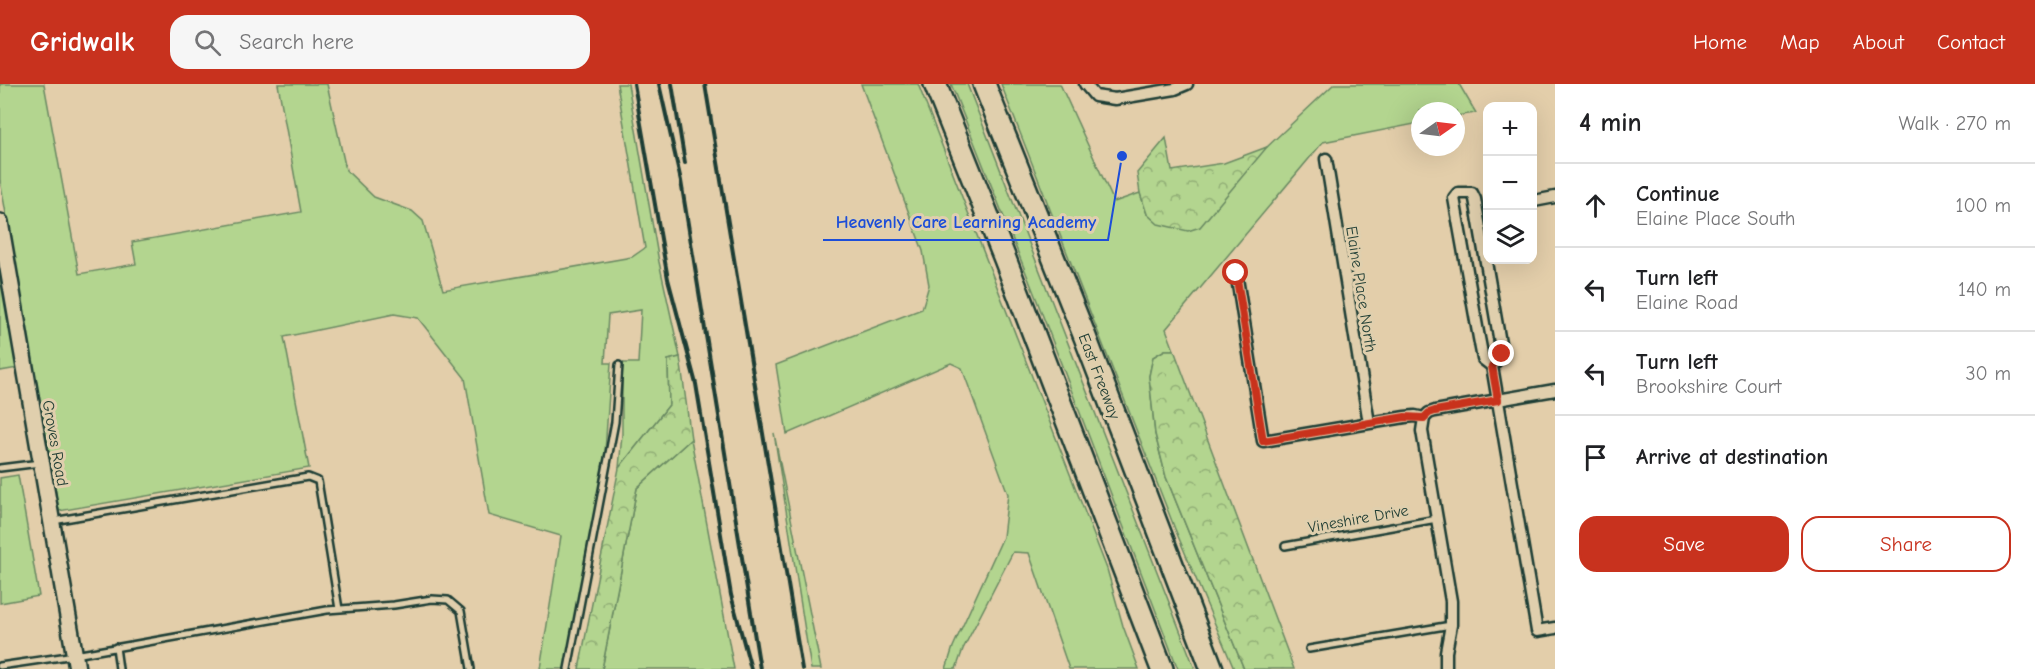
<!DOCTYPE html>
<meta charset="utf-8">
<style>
body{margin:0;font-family:"Comic Neue",sans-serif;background:#f6f6f6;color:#202124}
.controls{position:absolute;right:18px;top:18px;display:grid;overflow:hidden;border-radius:12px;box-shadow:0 6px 24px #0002}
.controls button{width:54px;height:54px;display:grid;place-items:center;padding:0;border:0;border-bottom:2px solid #e0e0e0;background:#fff;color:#202124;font:30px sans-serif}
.compass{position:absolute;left:1411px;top:18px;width:54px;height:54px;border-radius:50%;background:#fff;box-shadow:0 6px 24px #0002;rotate:76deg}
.stop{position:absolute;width:18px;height:18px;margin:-14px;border:4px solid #c8321e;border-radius:50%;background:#fff}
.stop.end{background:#c8321e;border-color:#fff;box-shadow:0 2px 6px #0008}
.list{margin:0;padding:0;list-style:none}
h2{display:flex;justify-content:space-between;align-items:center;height:78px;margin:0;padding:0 24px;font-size:26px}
h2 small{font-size:20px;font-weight:400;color:#757577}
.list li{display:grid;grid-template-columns:39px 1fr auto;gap:18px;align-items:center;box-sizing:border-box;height:84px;padding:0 24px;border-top:2px solid #e0e0e0}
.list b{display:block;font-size:22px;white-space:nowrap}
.list p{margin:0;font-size:20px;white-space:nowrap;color:#757577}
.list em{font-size:20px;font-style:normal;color:#757577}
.actions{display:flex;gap:12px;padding:18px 24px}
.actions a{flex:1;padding:14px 0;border:2px solid #c8321e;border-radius:18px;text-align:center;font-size:21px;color:#c8321e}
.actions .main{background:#c8321e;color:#fff}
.icon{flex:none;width:33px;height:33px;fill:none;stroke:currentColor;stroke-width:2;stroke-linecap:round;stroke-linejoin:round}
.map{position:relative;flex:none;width:1555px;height:585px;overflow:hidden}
header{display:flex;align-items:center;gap:36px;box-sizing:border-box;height:84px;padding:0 30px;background:#c8321e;color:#fff}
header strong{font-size:28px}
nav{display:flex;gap:33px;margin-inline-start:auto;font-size:21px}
.search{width:420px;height:54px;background:#f6f6f6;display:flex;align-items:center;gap:15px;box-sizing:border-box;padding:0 21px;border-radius:18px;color:#757577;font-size:22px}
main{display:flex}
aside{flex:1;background:#fff}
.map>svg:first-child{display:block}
.grass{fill:#b3d58f;stroke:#698962;stroke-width:1.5}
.forest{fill:url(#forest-crowns);stroke:#698962;stroke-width:1.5}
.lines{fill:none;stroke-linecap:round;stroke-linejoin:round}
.lane-casing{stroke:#1f3d34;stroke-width:10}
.street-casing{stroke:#1f3d34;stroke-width:15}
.secondary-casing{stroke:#1f3d34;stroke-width:20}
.highway-casing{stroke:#1f3d34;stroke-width:26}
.lane{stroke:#e0cfad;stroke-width:5}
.street{stroke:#e0cfad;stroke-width:10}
.secondary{stroke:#e0cfad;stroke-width:15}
.highway{stroke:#e0cfad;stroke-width:21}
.rail{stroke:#1f3d34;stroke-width:4}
.route{stroke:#c8321e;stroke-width:8}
.labels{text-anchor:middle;stroke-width:6;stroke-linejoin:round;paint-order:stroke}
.street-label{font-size:16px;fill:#1f3d34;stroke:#e0cfad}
.leader{fill:none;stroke:#1d4ed8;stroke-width:2}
.callout-dot{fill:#1d4ed8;stroke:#e0cfad;stroke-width:2}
.callout-label{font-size:18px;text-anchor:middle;font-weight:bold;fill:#1d4ed8;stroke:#e0cfad;stroke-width:6;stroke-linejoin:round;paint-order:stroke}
</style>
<header>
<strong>Gridwalk</strong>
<div class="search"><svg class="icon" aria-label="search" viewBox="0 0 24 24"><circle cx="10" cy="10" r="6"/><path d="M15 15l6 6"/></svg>Search here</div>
<nav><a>Home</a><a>Map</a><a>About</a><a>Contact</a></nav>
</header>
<main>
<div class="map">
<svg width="1555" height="585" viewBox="0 0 1555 585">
<defs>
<pattern id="forest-crowns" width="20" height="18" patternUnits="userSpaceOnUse" patternTransform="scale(1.5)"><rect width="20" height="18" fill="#b3d58f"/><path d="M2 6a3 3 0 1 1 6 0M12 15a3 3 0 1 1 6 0" fill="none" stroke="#91ae76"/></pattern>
</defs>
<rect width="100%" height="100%" fill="#e3ceaa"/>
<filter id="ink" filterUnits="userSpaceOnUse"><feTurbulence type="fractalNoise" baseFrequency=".0167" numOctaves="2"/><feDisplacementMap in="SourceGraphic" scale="12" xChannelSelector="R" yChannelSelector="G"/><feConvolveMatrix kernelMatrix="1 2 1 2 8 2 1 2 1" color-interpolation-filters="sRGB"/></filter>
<g filter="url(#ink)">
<path class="grass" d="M0,0h44l35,190 57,-10 -4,-22 169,-30 -23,-128h49l19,86 28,27 38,14 11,10 20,69 189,-33 13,-9 -28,-164h11l31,178 21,95 -12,3 1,45 -50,63 3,-34v-71h16l3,-53 -33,5 -3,48h6l-6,89 -38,217h-27l21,-133 -72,-21 -24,-137 -47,-60 -24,-4 -110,23 25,131 -250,43 -59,-331z
M861,0h57l189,485 16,57 16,43h-70l-40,-116 -16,-1 -50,97 -7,20h-10l7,-22 50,-110 5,-43 -46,-126 -11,-5 -164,71 -11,-69 146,-56 7,-24 -6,-34z
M951,0h16l228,585h-17l-142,-371z
M1001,0h59l54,118 26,-9 7,21 120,-67 67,-63h125l17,29 -20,3v-5h-36v12l-97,19 -157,187 8,21h-9l-12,7 -4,19 6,58 11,43 78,192h-10l-59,-140z
M0,183l18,101 -18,3z
M774,349l47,236h-10z
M691,355l43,230h-132l35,-181z
M18,391l21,121 -39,7v-125z"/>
<path class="forest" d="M1166,54l6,33 52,-8 43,-16 -67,80 -12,4 -30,-7 -11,-10 -7,-21 -3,-20z
M1165,266h9l120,319h-50l-78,-192 -11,-43 -6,-58 4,-19z
M680,273l11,82 -54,49 -35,181h-23l40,-201 50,-63 -1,-45z"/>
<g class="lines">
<g class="lane-casing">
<path id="lane" d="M0,384l40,-5
M53,437l255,-44 10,4 21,128
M1285,462l152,-27
M116,563l3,22
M1309,565l142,-24
M0,582l75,-11 252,-45 67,-5 38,-6 16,1 13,11 10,58
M568,585l47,-247 4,-57"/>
</g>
<g class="street-casing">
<path id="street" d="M1085,0l10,12 20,3 60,-10 12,-5
M1326,75l43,264
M1534,117l21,-4
M1236,188l27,169 142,-24 10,-1 9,2
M1492,282l-9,-7 -4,-21 -25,-140 4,-5h14l3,6 27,155 -10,12 45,265 18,-3
M1424,334l-2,13 29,170v24l-5,27v17
M1424,334l5,-5 6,-2 120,-21"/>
</g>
<g class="secondary-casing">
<path id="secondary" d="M0,138l77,447"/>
</g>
<g class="highway-casing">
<path id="highway" d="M935,0l70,175 157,410
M984,0l101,253 127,332"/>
</g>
<use href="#lane" class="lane"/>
<use href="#street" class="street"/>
<use href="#secondary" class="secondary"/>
<use href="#highway" class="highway"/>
<path class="rail" d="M634,0l34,195 28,105 35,211 20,74
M659,0l22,97 79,488
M672,0l13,79
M705,0l97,585"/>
</g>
</g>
<g class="lines" filter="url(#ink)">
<path class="route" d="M1236,189l27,168 142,-24 19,1 5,-5 6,-2 63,-11 -6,-34 10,-12"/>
</g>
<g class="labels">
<g class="street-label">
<text transform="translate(1362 205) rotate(81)" y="6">Elaine Place North</text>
<text transform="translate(1100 292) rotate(69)" y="6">East Freeway</text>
<text transform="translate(56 359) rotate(80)" y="6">Groves Road</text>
<text transform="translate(1358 434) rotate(-10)" y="6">Vineshire Drive</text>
</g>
</g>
<path class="leader" d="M1122 72L1108 156H823"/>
<circle class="callout-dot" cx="1122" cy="72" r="6"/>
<g class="callout-label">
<text x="966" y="144">Heavenly Care Learning Academy</text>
</g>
</svg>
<div class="controls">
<button>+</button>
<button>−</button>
<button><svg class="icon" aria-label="layers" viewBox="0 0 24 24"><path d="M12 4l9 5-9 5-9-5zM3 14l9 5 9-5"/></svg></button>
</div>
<svg class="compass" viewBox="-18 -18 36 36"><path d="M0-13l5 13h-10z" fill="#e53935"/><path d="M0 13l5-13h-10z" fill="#757577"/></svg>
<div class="stop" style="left:1236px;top:189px"></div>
<div class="stop end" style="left:1502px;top:270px"></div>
</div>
<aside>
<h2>4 min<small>Walk · 270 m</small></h2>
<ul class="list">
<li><svg class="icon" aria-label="ahead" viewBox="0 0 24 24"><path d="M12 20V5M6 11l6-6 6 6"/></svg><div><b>Continue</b><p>Elaine Place South</p></div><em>100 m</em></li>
<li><svg class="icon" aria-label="left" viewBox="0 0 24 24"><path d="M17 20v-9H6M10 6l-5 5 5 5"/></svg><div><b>Turn left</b><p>Elaine Road</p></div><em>140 m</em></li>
<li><svg class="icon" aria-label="left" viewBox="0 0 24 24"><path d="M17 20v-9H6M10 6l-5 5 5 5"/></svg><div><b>Turn left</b><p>Brookshire Court</p></div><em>30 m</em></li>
<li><svg class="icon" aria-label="arrive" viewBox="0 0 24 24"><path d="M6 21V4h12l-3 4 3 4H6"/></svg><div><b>Arrive at destination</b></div></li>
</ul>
<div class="actions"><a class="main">Save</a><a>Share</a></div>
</aside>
</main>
